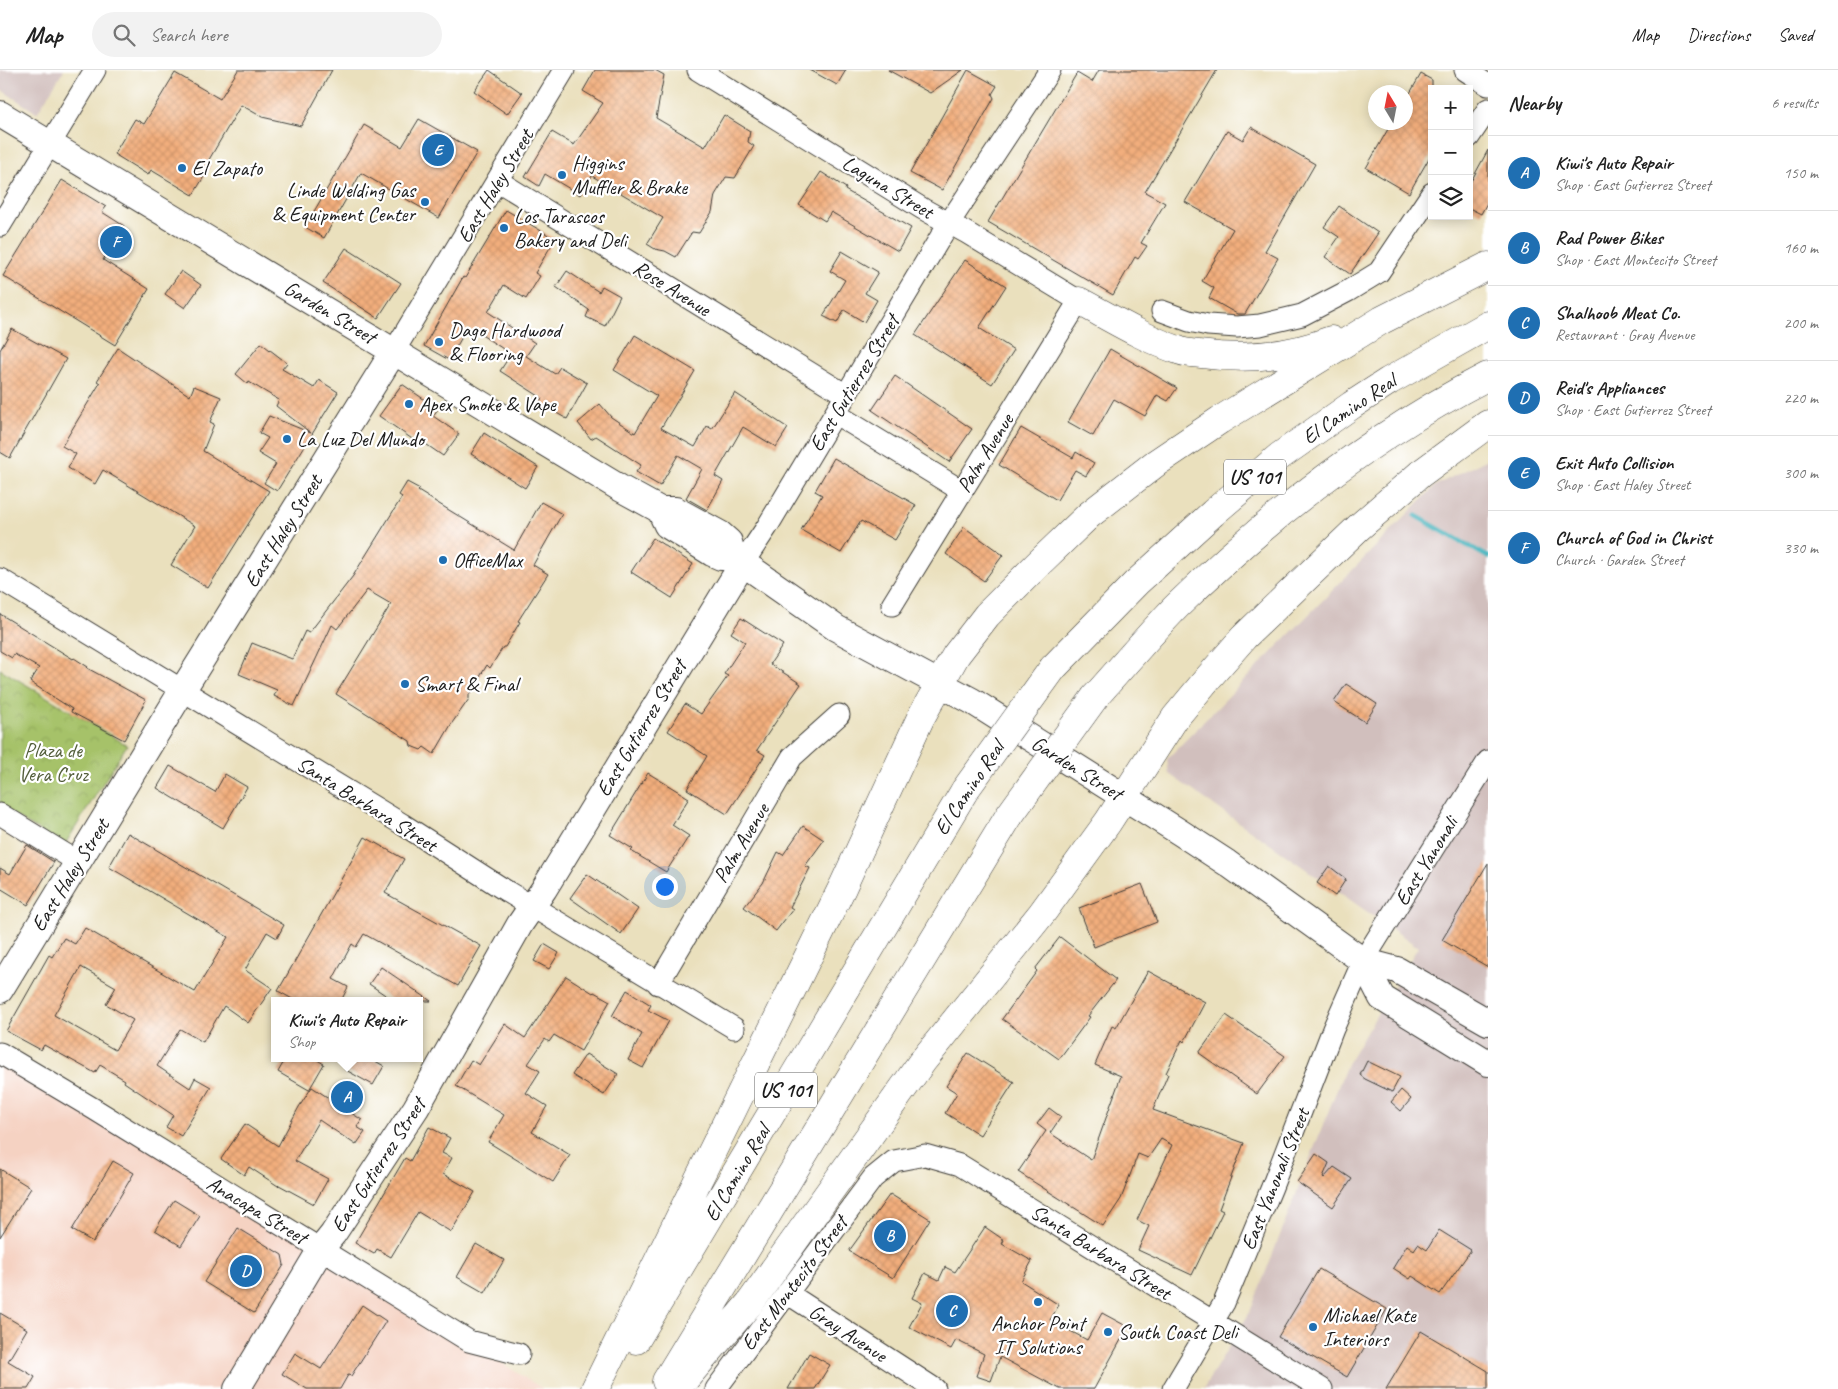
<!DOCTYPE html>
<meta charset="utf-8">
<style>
body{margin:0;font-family:Caveat,sans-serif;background:#f2f2f2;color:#222}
.controls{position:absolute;right:15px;top:15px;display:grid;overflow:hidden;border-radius:0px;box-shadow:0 2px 12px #0003}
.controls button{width:45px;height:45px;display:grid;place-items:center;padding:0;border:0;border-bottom:1px solid #e0e0e0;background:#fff;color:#222;font:25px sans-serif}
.compass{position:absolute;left:1368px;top:15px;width:45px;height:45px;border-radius:50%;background:#fff;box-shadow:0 2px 12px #0003;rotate:350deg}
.you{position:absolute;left:664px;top:816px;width:18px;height:18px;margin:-12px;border:4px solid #fff;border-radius:50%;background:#1a73e8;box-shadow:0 0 0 8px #1a73e833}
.badge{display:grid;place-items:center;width:32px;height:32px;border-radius:50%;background:#1f6fb2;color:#fff;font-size:16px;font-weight:700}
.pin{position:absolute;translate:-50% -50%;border:2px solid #fff;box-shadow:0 1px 5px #0006}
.popup{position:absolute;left:271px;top:927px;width:152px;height:65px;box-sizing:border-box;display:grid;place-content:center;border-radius:0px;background:#fff;filter:drop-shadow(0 1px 4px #0005);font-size:16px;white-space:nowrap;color:#767676}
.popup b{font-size:19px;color:#222}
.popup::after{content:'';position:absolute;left:50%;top:100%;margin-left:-10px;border:10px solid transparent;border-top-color:#fff}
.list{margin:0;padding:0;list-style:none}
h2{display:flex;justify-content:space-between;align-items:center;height:65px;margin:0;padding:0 20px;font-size:21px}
h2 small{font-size:16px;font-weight:400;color:#767676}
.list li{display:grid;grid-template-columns:32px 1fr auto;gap:15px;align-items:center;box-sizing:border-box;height:75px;padding:0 20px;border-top:1px solid #e0e0e0}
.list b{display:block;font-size:19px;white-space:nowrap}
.list p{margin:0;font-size:16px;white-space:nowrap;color:#767676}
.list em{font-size:16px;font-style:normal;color:#767676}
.icon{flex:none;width:28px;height:28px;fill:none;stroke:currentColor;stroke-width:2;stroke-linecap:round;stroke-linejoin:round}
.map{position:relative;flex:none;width:1488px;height:1319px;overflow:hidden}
header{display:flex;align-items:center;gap:30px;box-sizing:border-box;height:70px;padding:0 25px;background:#fff;border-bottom:1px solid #e0e0e0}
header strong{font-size:24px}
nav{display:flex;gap:28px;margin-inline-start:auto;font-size:18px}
.search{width:350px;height:45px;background:#f2f2f2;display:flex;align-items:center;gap:12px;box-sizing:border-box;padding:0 18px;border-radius:28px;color:#767676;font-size:19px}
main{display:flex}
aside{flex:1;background:#fff}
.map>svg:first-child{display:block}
.built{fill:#f5d2c2}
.industrial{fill:#d1bfbd}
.park{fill:url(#park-crowns);stroke:#616f42}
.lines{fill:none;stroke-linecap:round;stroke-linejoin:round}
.stream{stroke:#41b1bb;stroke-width:5}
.building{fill:url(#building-cross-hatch);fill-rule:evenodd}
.minor-casing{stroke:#3b3934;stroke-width:23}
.major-casing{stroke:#3b3934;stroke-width:28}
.highway-casing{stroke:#3b3934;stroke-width:29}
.minor{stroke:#fff;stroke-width:21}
.major{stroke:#fff;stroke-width:26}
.highway{stroke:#fff;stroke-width:28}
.highway-bridge-casing{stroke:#3b3934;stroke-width:29;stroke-linecap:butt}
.highway-bridge{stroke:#fff;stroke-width:28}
.poi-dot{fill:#1f6fb2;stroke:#fff;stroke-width:2}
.labels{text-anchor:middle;stroke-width:4.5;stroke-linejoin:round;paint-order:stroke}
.shield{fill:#fff;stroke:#606060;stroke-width:1}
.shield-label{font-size:20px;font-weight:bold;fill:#1c1c1c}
.poi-label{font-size:21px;fill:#1c1c1c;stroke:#fff;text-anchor:start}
.street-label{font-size:21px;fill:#1c1c1c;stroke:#fff}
.park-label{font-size:21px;fill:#535e3b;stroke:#fff}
</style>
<header>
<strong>Map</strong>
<div class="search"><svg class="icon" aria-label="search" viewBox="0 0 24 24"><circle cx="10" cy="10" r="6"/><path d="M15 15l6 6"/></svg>Search here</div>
<nav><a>Map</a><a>Directions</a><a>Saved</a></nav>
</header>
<main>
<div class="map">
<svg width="1488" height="1319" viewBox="0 0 1488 1319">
<defs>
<pattern id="park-crowns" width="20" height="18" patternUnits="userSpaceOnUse" patternTransform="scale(1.25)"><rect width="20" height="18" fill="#a6c269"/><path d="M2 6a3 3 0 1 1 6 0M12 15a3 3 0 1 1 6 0" fill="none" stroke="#8ea65a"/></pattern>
<pattern id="building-cross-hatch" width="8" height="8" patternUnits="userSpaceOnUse" patternTransform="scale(1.25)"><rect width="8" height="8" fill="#f2ae7d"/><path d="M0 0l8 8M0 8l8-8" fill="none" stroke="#cf956b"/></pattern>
</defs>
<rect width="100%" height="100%" fill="#fff"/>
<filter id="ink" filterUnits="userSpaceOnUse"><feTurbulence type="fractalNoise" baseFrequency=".02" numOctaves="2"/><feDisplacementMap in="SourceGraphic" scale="10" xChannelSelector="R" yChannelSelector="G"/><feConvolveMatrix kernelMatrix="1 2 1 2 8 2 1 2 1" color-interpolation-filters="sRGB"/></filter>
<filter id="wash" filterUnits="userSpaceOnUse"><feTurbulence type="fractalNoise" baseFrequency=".0096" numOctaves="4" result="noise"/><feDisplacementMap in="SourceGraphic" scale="20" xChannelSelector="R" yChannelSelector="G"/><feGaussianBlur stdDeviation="1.12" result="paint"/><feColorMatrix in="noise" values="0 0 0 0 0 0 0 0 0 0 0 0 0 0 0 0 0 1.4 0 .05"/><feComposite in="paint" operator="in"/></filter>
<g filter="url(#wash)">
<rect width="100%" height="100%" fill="#eae0bd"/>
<path class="built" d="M0,977l321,202 222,140h-543z"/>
<path class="industrial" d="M0,0h64l-27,43 -37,-24z
M1488,389v930h-285l47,-77 97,-248 71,-117 -249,-173 -2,-15 269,-274z"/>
<path class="park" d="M0,599l127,76 -63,101 -64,-39z"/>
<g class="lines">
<path class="stream" d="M1416,446l72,41"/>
</g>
<g id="blocks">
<path class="building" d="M238,0h94l-31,56 -39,-9 -21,-12 -34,58 4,2 -18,30 -42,-25 -3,5 -34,-21 21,-35 9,5 31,-51 45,26z
M489,0l33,23 -15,21 -33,-23z
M595,0h60l9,5 -8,43 49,29 19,-32 26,16 -2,11 6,4 -19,32 -9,-1 -11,18 -3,17 -13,21 -7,-1 -16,25 -11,-6 -10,-2 -8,-5 16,-26 -71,-42 -12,19 -35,-21 -6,12 -14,-9 27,-45 22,13 29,-42 -20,-12z
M810,0h36l-9,15z
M888,0h75l-33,23z
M968,0l29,16 -5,8 2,4 -52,92 -32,-17z
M1099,0h118l-72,122 20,11 -24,40 6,3 -9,13 -3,-2 -22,38 -125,-73 89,-149 15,9z
M1421,4l11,6v73l-23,40 -43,-25 26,-46h14v-22z
M419,49l58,33 -38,66 -78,-45 -37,65 -19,-11 59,-102 38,22z
M1251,57l64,37 -50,87 13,7 -33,56h-8l-28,-16 5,-10 -12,-7 31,-52 -48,-27 42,-71 16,9z
M1488,80v51l-7,13 -12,-6v-23z
M821,102l25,16 -1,2 66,38 -13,23 -67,-39 -6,9 -26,-16z
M62,110l44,27 -4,5 22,14 -21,34 46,29 -34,56 -112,-69z
M1339,136l39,27 -28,41 -25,-17 14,-20 -15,-10z
M506,140l49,29 -20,34 5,3 -14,23 -22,-14 -16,27 47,31 -9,13 29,18 5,-7 27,16 -20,36 -28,-16 3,-5 -42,-27 11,-17 -34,-22v1l-10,-5 -18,32 -25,-14 39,-69 2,1z
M346,178l55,35 -23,35 -55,-35z
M842,181l36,21 -13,21 12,7 -13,22 -20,-12 -7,13 -14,-7 22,-36 -15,-9z
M965,190l41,26 -27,42 35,22 -22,34 -77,-49z
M181,201l20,14 -16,23 -20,-14z
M567,201l32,21 3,-6 18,10 -15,30 -19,-9 3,-7 -33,-23z
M12,259l54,30 -56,99 -10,-6v-102z
M635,265l60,36 -34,57 34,19 12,-21 5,3 23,-36 53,35 -12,19 -33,-20 -28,49 8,5 -16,29 -21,-12 16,-29 -24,-14 -18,31 -24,-14 5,-7 -45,-29 -5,3 -13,-16 22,-19 11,13 24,16 22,-37 -43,-26z
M261,273l26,20 -5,6 32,19 5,-8 19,12 -61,99 -13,-8 12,-19 -18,-11 10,-15 -9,-5 10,-17 42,17 -35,-27 3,-6 -30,-18 -1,2 -12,-10z
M118,278l72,48 4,-10 27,11 -11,25 4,2 -11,27 66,40 -61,97 -37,-23 24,-39 -92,-56 -8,14 -27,-16 8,-14 -14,-8 38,-63 -3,-2z
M1110,279l67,39 -9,13 -11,-6 -12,21 -31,-17 -21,37 -25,-14z
M895,306l77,53 -23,33 -77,-52z
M402,314l36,25 -5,7 26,18 -16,22 -26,-18 -2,3 -36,-25z
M1021,358l52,30 3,-6 18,11 -8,13 -11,-6 -18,30 -58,-35z
M484,363l54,34 -13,21 -54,-34z
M834,388l82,47 -21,35 -34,-19 -20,32 -40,-23 21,-35 -7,-4z
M407,412l13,7 -2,2 96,59 27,-48 21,12 -29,51 15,9 -30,47 2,1 -15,25h-2l-13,21 -3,-3 -18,30v4l-17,24 -18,31 -10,-7 -3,3 -10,-4 -1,-5 -74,-47 55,-90 -24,-14 -30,39 -5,-4 -38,81 -20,-10 3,-6 -38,-16 13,-31 40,16 13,-28 4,2 44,-57 49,-79 -3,-2z
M964,457l39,28 -19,26 -38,-27z
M653,468l40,26 -21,34 -41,-26z
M0,544l73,45 1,-1 14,9 -1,1 59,32 -22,40 -53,-28 1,-3 -42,-27 9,-14 -25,-14 -2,4 -12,-7z
M741,548l42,27 -13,19 31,20 -44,66 8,5 -38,59 -40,-25 20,-33 -39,-25 17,-27 16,10 27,-38 -4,-2 21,-32 -14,-9z
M1346,614l31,20 -12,18 -31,-20z
M170,696l45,26 10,-18 22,13 -24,41 -66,-40z
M648,703l41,25 -17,27 17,11 -23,36 -35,-21 2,-2 -23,-14z
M803,756l21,14 -19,26 5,2 -20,39 3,2 -17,22 -32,-24 19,-24 15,-31 5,3z
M128,763l156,92 -7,13 -10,-6 -22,38 27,18 -24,35 -24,-17 -21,36 -23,-13 -23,37 33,22 5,-10 16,9 -30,49 -15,-9 7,-12 -49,-33 1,-2 -25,-15 -5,8 -51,-28 -3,5 -35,-19 43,-76 3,2 12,-19 11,6 10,-16 110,64 33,-55 -119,-70zM81,897l35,20 -10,17 27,16 -18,30 -61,-35z
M365,767l39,22 -19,34 96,53 -23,40 -94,-52 -8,13 -4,-3 -19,35 15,8 -7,14h-45l-18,-10z
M27,775l27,17 -26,43 -28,-17v-20l10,6z
M1488,793v104l-46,-27z
M1329,796l17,13 -11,17 -18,-13z
M587,804l51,35 -17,25 -51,-36z
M1142,814l15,38 -63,25 -15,-39z
M1060,867l56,43 -28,36 2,1 -31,42 -57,-40 35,-48 -2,-2z
M544,874l15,9 -10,16 -15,-8z
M381,897l50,34h-37l-25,-17z
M1148,901l57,31 -21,40 -2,-2 -16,33 2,1 -15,36 91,33 -25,66 4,2 -31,64 -54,-25 11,-24 -12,-6 35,-75 -11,-6 -13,19 -10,-4 -17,45 -18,27 -85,-54 28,-41 -9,-7 12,-16 12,9 -11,16 41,27 30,-84 -26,-11 17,-39 4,2z
M566,906l27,17 1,-1 16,9 -29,50 -27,-16 -5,7 -4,-3 -17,25 12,7 -14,22 21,13 -15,26 38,23 -17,27 -65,-40 16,-27 -48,-29 15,-26 8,5 26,-41 20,14z
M627,920l24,15 -3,5 21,11 -26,47 -15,-8 14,-26 -30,-18z
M1226,945l59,41 -28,38 -58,-41z
M968,983l46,29 -34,53 -35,-22 12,-20 -11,-7z
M586,984l32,20 -14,21 -32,-20z
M286,988h28l10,6 -15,26 -31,-18z
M351,988h19l14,8 -11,19 -29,-16z
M1367,991l33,16 -8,15 -27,-13 -5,-4z
M312,1017l50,33 -5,7 8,5 -9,13 -37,-25 -24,41 33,18 -14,25 -35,-19 -1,1 -29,-19 -5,8 -23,-16 24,-35 33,22 21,-39z
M1401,1020l10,9 -10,12 -10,-9z
M429,1057l21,11 -8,15 10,5 -9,16 32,18 -24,40 -33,-20 -27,45 -14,-8 -3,5 -19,-11 50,-85 5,3z
M1316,1084l13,9 -6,14 1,1 10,-11 18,12 -19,28 -36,-25z
M113,1091l21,12 -41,69 -21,-12z
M0,1099l31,19 -31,49z
M890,1124l40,25 -37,59 -44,-27z
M174,1130l26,16 -19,30 -26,-16z
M985,1157l19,13 -2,4 30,17 -11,20 38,24 -9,15 37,20 15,-27 26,14 -34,62h-34l-60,-32 -9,24 -15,-5 8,-22 -28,-14 -5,9 -42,-22 13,-24 -10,-5 13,-25 14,7 6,-13 10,5z
M238,1158l44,27 2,10 -30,48 -50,-31z
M1439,1160l32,20 -31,44 -28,-18 -2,3 -17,-11 14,-23 7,5 4,-6 9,6z
M476,1174l28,16 -19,33 -28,-16z
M1319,1199l68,40 -40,68 -69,-40z
M362,1235l24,16 -35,55 -3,-1 -8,14h-33l-25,-15 13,-21 26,16z
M0,1243l27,16 -19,32 27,16 -7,12h-28z
M1421,1261l67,40v18h-102z
M809,1283l21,12 -15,24h-27z"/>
</g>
</g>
<g filter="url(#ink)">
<use href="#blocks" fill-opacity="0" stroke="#3b3934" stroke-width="1"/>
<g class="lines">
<g class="minor-casing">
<path id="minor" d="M698,0l225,139 44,24 112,68 -187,304
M1465,0l23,15
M1469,67l19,-28
M498,111l348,214
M0,156l95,-156
M1162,241l27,10 19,4 29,2 23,-2 42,-10 46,-24 31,-19 53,-79
M394,281l170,-281
M836,344l126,77
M743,493l24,-36 182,-304 101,-153
M0,509l402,245 106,68 226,136
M0,744l78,48
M658,914l134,-227 47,-42
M0,983l94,56 375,232 50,13
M787,1223l148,96
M716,1319l157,-211 21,-17 31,-6 35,10 362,224
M1173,1319l51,-86 48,-116 61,-158 30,-68 125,-200"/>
</g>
<g class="major-casing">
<path id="major" d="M0,44l620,374 40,22h16l44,24 9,8 4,14 103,72 136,73 209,132 46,30 136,98 34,9 91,52
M660,440l7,15 45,28 9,4 12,-1
M1363,891l19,37 106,65
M0,920l182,-299 212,-340
M237,1319l84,-140 12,-15 83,-126 104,-184 24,-35 199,-326"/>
</g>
<g class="highway-casing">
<path id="highway" d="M1079,231c32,17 64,37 99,49 6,3 15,3 22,4 44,6 90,2 131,-14
M1053,598l83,-85 77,-70 67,-57 72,-51 37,-24 99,-56
M1095,627c27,-30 53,-61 81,-90 92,-90 197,-172 312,-231
M636,1270l329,-550
M666,1311l343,-565
M595,1319l248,-503 78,-169 35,-62 31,-40 51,-51 51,-49 67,-52 64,-43 162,-100 106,-54
M673,1319l13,-11 64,-75 172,-241 120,-149 66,-91 67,-104 34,-41 35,-40 114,-109 62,-54 68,-50"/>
</g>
<use href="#minor" class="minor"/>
<use href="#major" class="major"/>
<use href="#highway" class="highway"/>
<g class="highway-bridge-casing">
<path id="highway-bridge" d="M965,720l88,-122
M1009,746l86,-119"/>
</g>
<use href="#highway-bridge" class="highway-bridge"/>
</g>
</g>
<g class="poi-dot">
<circle cx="182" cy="98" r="5"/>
<circle cx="562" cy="105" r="5"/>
<circle cx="425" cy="132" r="5"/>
<circle cx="504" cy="158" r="5"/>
<circle cx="439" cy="272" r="5"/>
<circle cx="409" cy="334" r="5"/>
<circle cx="287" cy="369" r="5"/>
<circle cx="443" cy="490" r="5"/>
<circle cx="405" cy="614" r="5"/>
<circle cx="1038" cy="1232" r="5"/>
<circle cx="1313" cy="1257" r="5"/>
<circle cx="1108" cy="1262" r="5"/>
</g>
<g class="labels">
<g class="shield">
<rect x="1224" y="389.5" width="62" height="35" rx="4"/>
<rect x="755" y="1002.5" width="62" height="35" rx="4"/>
</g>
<g class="shield-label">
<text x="1255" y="414">US 101</text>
<text x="786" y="1027">US 101</text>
</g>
<g class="poi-label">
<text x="572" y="100">Higgins<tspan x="572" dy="24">Muffler &amp; Brake</tspan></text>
<text x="192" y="105">El Zapato</text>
<text x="415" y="127" text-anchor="end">Linde Welding Gas<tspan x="415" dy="24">&amp; Equipment Center</tspan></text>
<text x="514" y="153">Los Tarascos<tspan x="514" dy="24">Bakery and Deli</tspan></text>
<text x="449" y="267">Dago Hardwood<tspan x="449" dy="24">&amp; Flooring</tspan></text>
<text x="419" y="341">Apex Smoke &amp; Vape</text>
<text x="297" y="376">La Luz Del Mundo</text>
<text x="453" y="497">OfficeMax</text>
<text x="415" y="621">Smart &amp; Final</text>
<text x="1323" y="1252">Michael Kate<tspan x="1323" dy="24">Interiors</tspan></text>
<text x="1038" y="1260" text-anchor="middle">Anchor Point<tspan x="1038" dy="24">IT Solutions</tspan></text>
<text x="1118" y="1269">South Coast Deli</text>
</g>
<g class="street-label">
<text transform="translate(495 116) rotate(-59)" y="7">East Haley Street</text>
<text transform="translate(888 117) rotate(31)" y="7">Laguna Street</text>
<text transform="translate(672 218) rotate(32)" y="7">Rose Avenue</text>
<text transform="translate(330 242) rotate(31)" y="7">Garden Street</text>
<text transform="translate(854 313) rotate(-59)" y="7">East Gutierrez Street</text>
<text transform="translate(1349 339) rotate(-34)" y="7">El Camino Real</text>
<text transform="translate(985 383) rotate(-58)" y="7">Palm Avenue</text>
<text transform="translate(283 461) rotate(-58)" y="7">East Haley Street</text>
<text transform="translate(641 658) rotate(-59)" y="7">East Gutierrez Street</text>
<text transform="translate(1077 698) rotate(32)" y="7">Garden Street</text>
<text transform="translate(969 718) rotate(-56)" y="7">El Camino Real</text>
<text transform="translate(367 734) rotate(32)" y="7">Santa Barbara Street</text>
<text transform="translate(741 773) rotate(-59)" y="7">Palm Avenue</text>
<text transform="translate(1426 791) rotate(-58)" y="7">East Yanonali</text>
<text transform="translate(70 805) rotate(-58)" y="7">East Haley Street</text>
<text transform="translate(378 1095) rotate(-57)" y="7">East Gutierrez Street</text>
<text transform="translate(737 1103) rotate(-59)" y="7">El Camino Real</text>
<text transform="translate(1275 1109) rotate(-68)" y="7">East Yanonali Street</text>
<text transform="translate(257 1140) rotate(31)" y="7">Anacapa Street</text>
<text transform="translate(1101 1182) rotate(32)" y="7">Santa Barbara Street</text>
<text transform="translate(794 1213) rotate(-53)" y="7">East Montecito Street</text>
<text transform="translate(848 1263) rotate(33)" y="7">Gray Avenue</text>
</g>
<g class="park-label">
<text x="53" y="687">Plaza de<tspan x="53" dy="24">Vera Cruz</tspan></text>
</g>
</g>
</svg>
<div class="controls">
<button>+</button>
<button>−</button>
<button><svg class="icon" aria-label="layers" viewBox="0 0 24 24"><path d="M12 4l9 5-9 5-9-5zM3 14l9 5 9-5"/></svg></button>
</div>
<svg class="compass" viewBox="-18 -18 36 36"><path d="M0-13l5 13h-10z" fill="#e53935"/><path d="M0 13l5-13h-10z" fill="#767676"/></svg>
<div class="you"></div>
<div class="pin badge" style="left:347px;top:1027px">A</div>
<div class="popup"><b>Kiwi's Auto Repair</b>Shop</div>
<div class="pin badge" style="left:890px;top:1166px">B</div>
<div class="pin badge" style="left:952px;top:1241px">C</div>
<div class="pin badge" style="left:246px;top:1201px">D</div>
<div class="pin badge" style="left:438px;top:80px">E</div>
<div class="pin badge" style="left:116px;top:172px">F</div>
</div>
<aside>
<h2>Nearby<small>6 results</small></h2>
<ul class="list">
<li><span class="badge">A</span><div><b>Kiwi's Auto Repair</b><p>Shop · East Gutierrez Street</p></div><em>150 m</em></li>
<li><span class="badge">B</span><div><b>Rad Power Bikes</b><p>Shop · East Montecito Street</p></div><em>160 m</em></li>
<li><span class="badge">C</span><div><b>Shalhoob Meat Co.</b><p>Restaurant · Gray Avenue</p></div><em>200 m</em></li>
<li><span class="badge">D</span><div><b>Reid's Appliances</b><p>Shop · East Gutierrez Street</p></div><em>220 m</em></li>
<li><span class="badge">E</span><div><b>Exit Auto Collision</b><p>Shop · East Haley Street</p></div><em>300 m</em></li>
<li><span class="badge">F</span><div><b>Church of God in Christ</b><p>Church · Garden Street</p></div><em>330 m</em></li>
</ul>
</aside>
</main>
